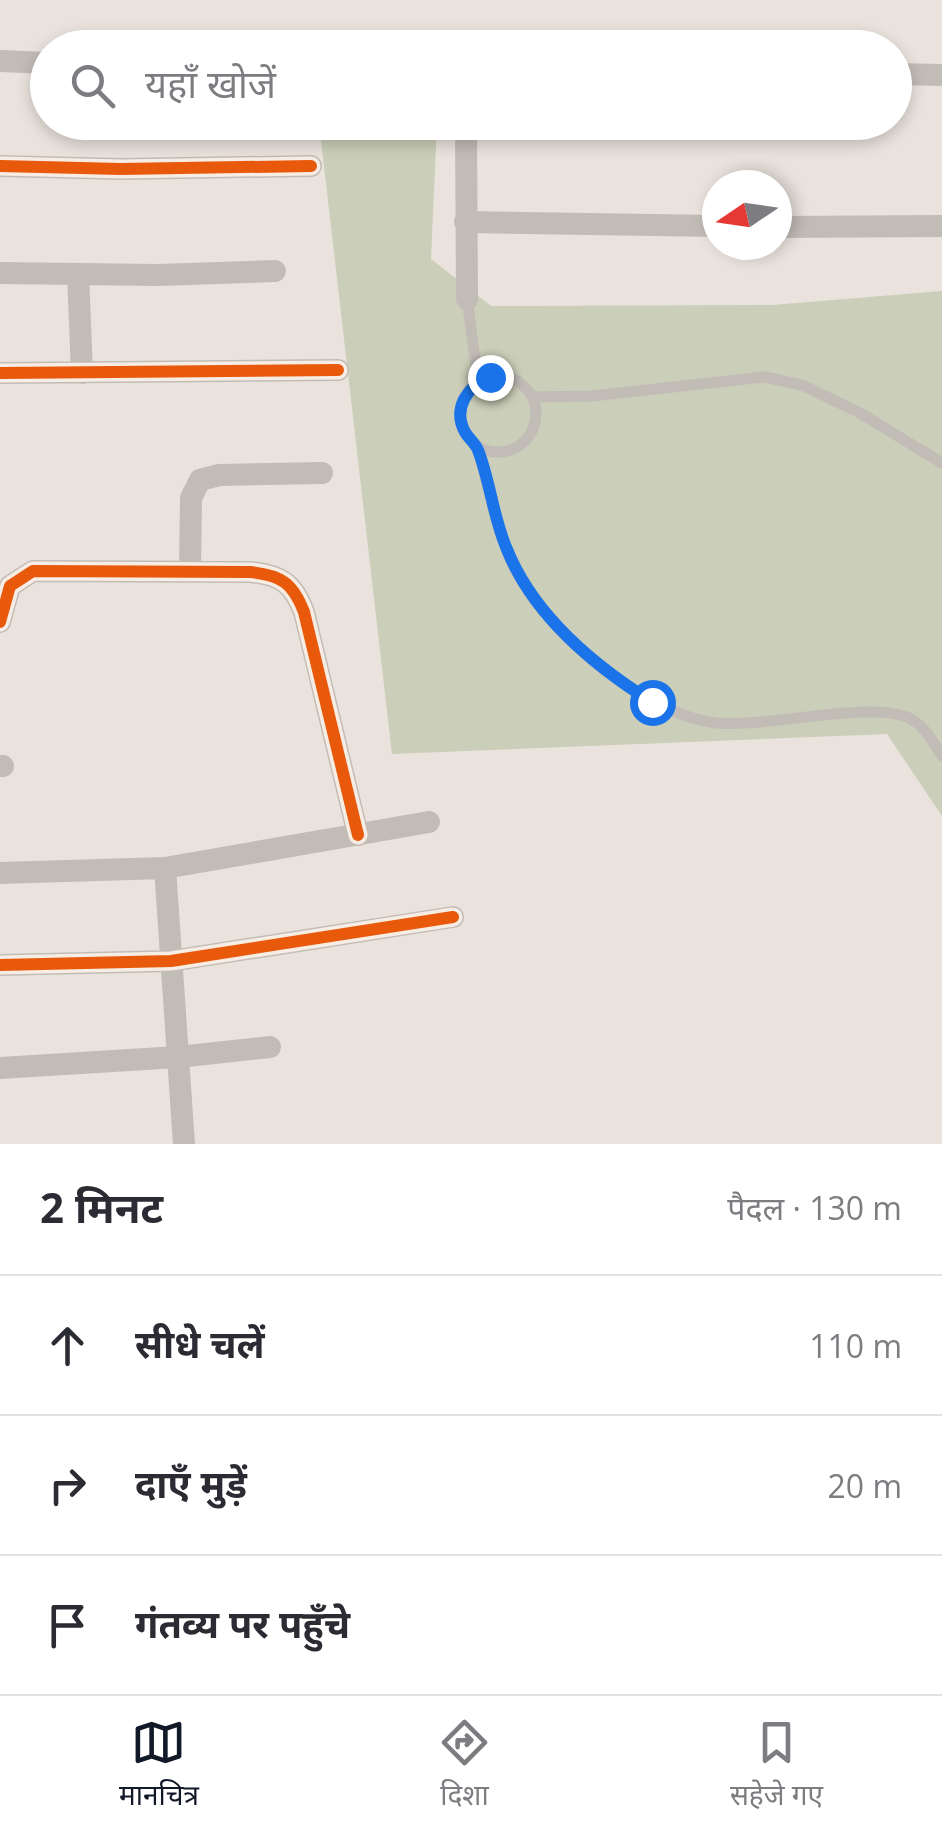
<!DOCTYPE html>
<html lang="hi">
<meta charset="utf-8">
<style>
body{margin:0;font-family:"Open Sans","Noto Sans Devanagari",sans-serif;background:#f7f7f7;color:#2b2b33}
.compass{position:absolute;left:702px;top:170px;width:90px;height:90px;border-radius:50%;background:#fff;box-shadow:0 5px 15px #0003;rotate:257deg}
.stop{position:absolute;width:30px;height:30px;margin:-22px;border:8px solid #1a73e8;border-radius:50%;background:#fff}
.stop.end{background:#1a73e8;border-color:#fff;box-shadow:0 2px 10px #0008}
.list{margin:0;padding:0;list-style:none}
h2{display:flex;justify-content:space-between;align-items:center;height:130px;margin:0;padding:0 40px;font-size:42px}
h2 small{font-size:32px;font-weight:400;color:#7c7c81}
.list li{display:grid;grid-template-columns:65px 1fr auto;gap:30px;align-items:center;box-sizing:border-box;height:140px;padding:0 40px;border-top:2px solid #e1e1e2}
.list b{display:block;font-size:38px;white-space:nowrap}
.list em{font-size:32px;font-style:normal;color:#7c7c81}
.icon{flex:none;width:55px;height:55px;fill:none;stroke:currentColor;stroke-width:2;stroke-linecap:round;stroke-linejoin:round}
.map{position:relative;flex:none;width:942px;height:1144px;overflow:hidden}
.search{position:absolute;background:#fff;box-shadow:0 5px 15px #0003;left:30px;right:30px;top:30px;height:110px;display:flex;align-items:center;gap:25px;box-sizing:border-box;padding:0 35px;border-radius:55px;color:#7c7c81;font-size:38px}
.sheet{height:550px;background:#fff}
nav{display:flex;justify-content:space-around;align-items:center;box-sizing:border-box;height:140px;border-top:2px solid #e1e1e2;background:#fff;font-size:28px;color:#7c7c81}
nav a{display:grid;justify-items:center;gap:5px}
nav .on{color:#111827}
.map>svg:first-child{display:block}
.green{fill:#cbceb8}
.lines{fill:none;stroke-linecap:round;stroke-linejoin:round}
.service{stroke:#c2bcb7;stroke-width:11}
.minor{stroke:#c2bcb7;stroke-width:22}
.cycleway-casing{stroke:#f7ede4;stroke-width:19}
.cycleway{stroke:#e8590c;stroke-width:12}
.route{stroke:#1a73e8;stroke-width:12}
</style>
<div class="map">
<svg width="942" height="1144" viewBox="0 0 942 1144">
<rect width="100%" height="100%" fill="#eae3dd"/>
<path class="green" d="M319,123h118l-6,136 60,47 281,-1 170,-14v525l-55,-82 -495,20z"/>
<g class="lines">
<path class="service" d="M467,299l11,83
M460 414a38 38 0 1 1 76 0a38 38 0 1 1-76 0Z
M532,397l60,-1 172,-19 38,8 58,28 82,50
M477,445c12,44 20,92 42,131 34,62 126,138 197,147 49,5 154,-22 191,-6 17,7 26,25 35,39"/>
<path class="minor" d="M0,61l48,2
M894,74l48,1
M466,122l1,177
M0,166l121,3 190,-3
M465,222l252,4
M777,227l165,-1
M0,273l158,2 117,-4
M78,274l4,99
M0,373l338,-3
M190,571l1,-73 9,-18 19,-5 103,-2
M0,622l10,-36 23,-15 217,1c31,3 43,11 54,40l54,223
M0,766h3
M165,868l19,276
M0,873l165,-5 264,-46
M0,965l171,-4 282,-44
M0,1068l178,-11 92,-10"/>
<g class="cycleway-casing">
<path id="cycleway" d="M0,166l121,3 190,-3
M0,373l338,-3
M0,622l10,-36 23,-15 217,1c31,3 43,11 54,40l54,223
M0,965l171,-4 282,-44"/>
</g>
<use href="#cycleway" class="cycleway"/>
</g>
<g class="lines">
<path class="route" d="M490,377c-22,9 -38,31 -25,55 4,7 10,11 13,18 12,31 15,66 28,97 26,67 87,118 146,155"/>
</g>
</svg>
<svg class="compass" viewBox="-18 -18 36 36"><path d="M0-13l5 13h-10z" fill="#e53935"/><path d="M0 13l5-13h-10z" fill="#7c7c81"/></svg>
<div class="stop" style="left:652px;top:702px"></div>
<div class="stop end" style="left:490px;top:377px"></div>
<div class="search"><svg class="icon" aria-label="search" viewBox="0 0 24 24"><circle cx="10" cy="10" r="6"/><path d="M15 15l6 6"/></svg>यहाँ खोजें</div>
</div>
<section class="sheet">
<h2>2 मिनट<small>पैदल · 130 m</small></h2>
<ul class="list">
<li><svg class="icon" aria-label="ahead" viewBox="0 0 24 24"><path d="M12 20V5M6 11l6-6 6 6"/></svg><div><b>सीधे चलें</b></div><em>110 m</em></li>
<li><svg class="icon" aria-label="right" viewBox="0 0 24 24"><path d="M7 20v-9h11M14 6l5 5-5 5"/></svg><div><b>दाएँ मुड़ें</b></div><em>20 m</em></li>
<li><svg class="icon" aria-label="arrive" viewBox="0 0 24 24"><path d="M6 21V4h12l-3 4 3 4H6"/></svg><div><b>गंतव्य पर पहुँचे</b></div></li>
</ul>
</section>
<nav>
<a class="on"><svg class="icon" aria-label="map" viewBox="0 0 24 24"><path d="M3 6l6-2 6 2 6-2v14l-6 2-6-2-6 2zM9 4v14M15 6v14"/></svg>मानचित्र</a>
<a><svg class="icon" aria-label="directions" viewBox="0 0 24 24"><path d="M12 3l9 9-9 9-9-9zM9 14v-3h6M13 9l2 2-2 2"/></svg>दिशा</a>
<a><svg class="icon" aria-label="saved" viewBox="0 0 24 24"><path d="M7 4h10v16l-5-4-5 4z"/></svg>सहेजे गए</a>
</nav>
